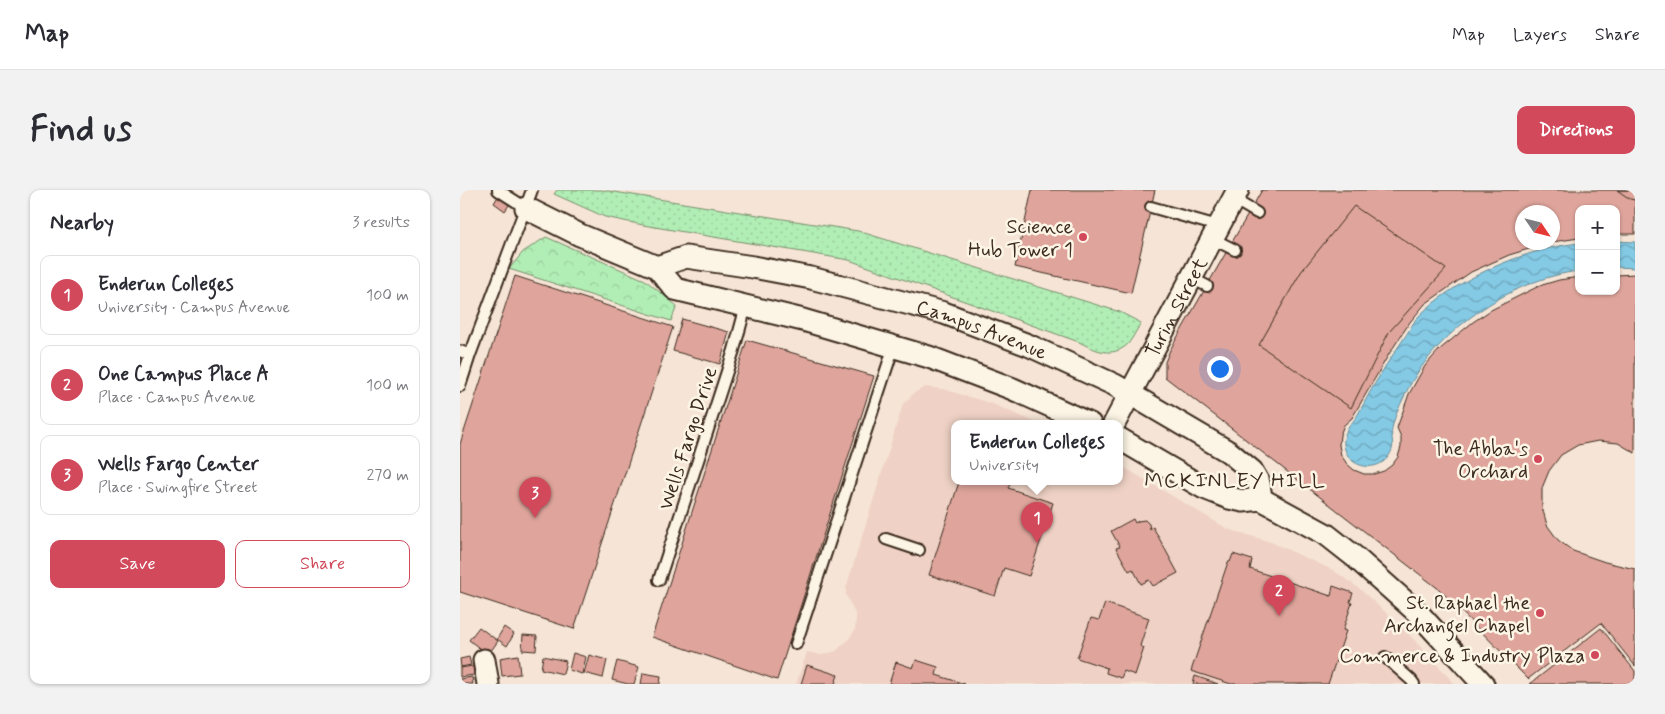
<!DOCTYPE html>
<meta charset="utf-8">
<style>
body{margin:0;font-family:Mynerve,sans-serif;background:#f2f2f3;color:#2b2b33}
.controls{position:absolute;right:15px;top:15px;display:grid;overflow:hidden;border-radius:10px;box-shadow:0 1px 4px #0004}
.controls button{width:45px;height:45px;display:grid;place-items:center;padding:0;border:0;border-bottom:1px solid #e1e1e2;background:#fff;color:#2b2b33;font:25px sans-serif}
.compass{position:absolute;left:1055px;top:15px;width:45px;height:45px;border-radius:50%;background:#fff;box-shadow:0 1px 4px #0004;rotate:125deg}
.you{position:absolute;left:759px;top:178px;width:18px;height:18px;margin:-12px;border:4px solid #fff;border-radius:50%;background:#1a73e8;box-shadow:0 0 0 8px #1a73e833}
.badge{display:grid;place-items:center;width:32px;height:32px;border-radius:50%;background:#d1495b;color:#fff;font-size:16px;font-weight:700}
.pin{position:absolute;translate:-50% -41px;filter:drop-shadow(0 1px 2px #0008)}
.pin::after{content:'';position:absolute;top:26px;width:18px;height:15px;background:inherit;clip-path:polygon(0 0,100% 0,50% 100%)}
.popup{position:absolute;left:491px;top:230px;width:172px;height:65px;box-sizing:border-box;display:grid;place-content:center;border-radius:10px;background:#fff;filter:drop-shadow(0 1px 4px #0005);font-size:16px;white-space:nowrap;color:#7c7c81}
.popup b{font-size:19px;color:#2b2b33}
.popup::after{content:'';position:absolute;left:50%;top:100%;margin-left:-10px;border:10px solid transparent;border-top-color:#fff}
.list{margin:0;padding:0;list-style:none}
h2{display:flex;justify-content:space-between;align-items:center;height:65px;margin:0;padding:0 20px;font-size:21px}
h2 small{font-size:16px;font-weight:400;color:#7c7c81}
.list li{display:grid;grid-template-columns:32px 1fr auto;gap:15px;align-items:center;box-sizing:border-box;height:80px;margin:0 10px 10px;padding:0 10px;border:1px solid #e1e1e2;border-radius:10px}
.list b{display:block;font-size:19px;white-space:nowrap}
.list p{margin:0;font-size:16px;white-space:nowrap;color:#7c7c81}
.list em{font-size:16px;font-style:normal;color:#7c7c81}
.actions{display:flex;gap:10px;padding:15px 20px}
.actions a{flex:1;padding:11px 0;border:1px solid #d1495b;border-radius:10px;text-align:center;font-size:18px;color:#d1495b}
.actions .main{background:#d1495b;color:#fff}
.map{position:relative;flex:none;width:1175px;height:494px;overflow:hidden;border-radius:10px}
header{display:flex;align-items:center;gap:30px;box-sizing:border-box;height:70px;padding:0 25px;background:#fff;border-bottom:1px solid #e1e1e2}
header strong{font-size:24px}
nav{display:flex;gap:28px;margin-inline-start:auto;font-size:18px}
.intro{display:flex;align-items:center;justify-content:space-between;box-sizing:border-box;height:120px;padding:0 30px}
h1{margin:0;font-size:35px}
.button{padding:12px 22px;border-radius:10px;background:#d1495b;color:#fff;font-size:18px;font-weight:700}
main{display:flex;gap:30px;padding:0 30px}
aside{flex:1;background:#fff;border-radius:10px;box-shadow:0 1px 4px #0004}
.map>svg:first-child{display:block}
.built{fill:#efd2c5}
.forest{fill:url(#forest-crowns);stroke:#768c6a}
.park{fill:url(#park-dots);stroke:#768c6a}
.water{fill:url(#water-waves);stroke:#678a95}
.building{fill:#dfa59c;stroke:#3b2a1e}
.lines{fill:none;stroke-linecap:round;stroke-linejoin:round}
.lane-casing{stroke:#3b2a1e;stroke-width:14}
.street-casing{stroke:#3b2a1e;stroke-width:25}
.lane{stroke:#fcf5e5;stroke-width:10}
.street{stroke:#fcf5e5;stroke-width:21}
.poi-dot{fill:#d1495b;stroke:#fcf5e5;stroke-width:2}
.labels{text-anchor:middle;stroke-width:5;stroke-linejoin:round;paint-order:stroke}
.poi-label{font-size:20px;fill:#3b2a1e;stroke:#fcf5e5;text-anchor:end}
.street-label{font-size:20px;fill:#3b2a1e;stroke:#fcf5e5}
.neighbourhood-label{font-size:21px;letter-spacing:1px;fill:#3b2a1e;stroke:#fcf5e5}
</style>
<header>
<strong>Map</strong>
<nav><a>Map</a><a>Layers</a><a>Share</a></nav>
</header>
<div class="intro"><h1>Find us</h1><a class="button">Directions</a></div>
<main>
<aside>
<h2>Nearby<small>3 results</small></h2>
<ul class="list">
<li><span class="badge">1</span><div><b>Enderun Colleges</b><p>University · Campus Avenue</p></div><em>100 m</em></li>
<li><span class="badge">2</span><div><b>One Campus Place A</b><p>Place · Campus Avenue</p></div><em>100 m</em></li>
<li><span class="badge">3</span><div><b>Wells Fargo Center</b><p>Place · Swingfire Street</p></div><em>270 m</em></li>
</ul>
<div class="actions"><a class="main">Save</a><a>Share</a></div>
</aside>
<div class="map">
<svg width="1175" height="494" viewBox="0 0 1175 494">
<defs>
<pattern id="forest-crowns" width="20" height="18" patternUnits="userSpaceOnUse" patternTransform="scale(1.25)"><rect width="20" height="18" fill="#b1eeb5"/><path d="M2 6a3 3 0 1 1 6 0M12 15a3 3 0 1 1 6 0" fill="none" stroke="#99cc9b"/></pattern>
<pattern id="park-dots" width="8" height="8" patternUnits="userSpaceOnUse" patternTransform="scale(1.25)"><rect width="8" height="8" fill="#b1eeb5"/><path d="M2 2h.1M6 6h.1" fill="none" stroke="#99cc9b" stroke-width="1.8" stroke-linecap="round"/></pattern>
<pattern id="water-waves" width="16" height="10" patternUnits="userSpaceOnUse" patternTransform="scale(1.25)"><rect width="16" height="10" fill="#84cae5"/><path d="M0 5q4-4 8 0t8 0" fill="none" stroke="#6da4b9"/></pattern>
</defs>
<rect width="100%" height="100%" fill="#f6e5d6"/>
<filter id="ink" filterUnits="userSpaceOnUse"><feTurbulence type="fractalNoise" baseFrequency=".02" numOctaves="2"/><feDisplacementMap in="SourceGraphic" scale="10" xChannelSelector="R" yChannelSelector="G"/><feConvolveMatrix kernelMatrix="1 2 1 2 8 2 1 2 1" color-interpolation-filters="sRGB"/></filter>
<g filter="url(#ink)">
<path class="built" d="M465,197l18,2 50,15 46,20h-85v58h166v-17l108,64 43,13 62,28 27,19 46,42 49,53h-659l11,-32 15,3 14,-4 12,-11 7,-10 1,-14 -10,-21v-7l57,-184 11,-11z"/>
<path class="forest" d="M86,47l99,43 32,26 -6,15 -162,-52 14,-17z"/>
<path class="park" d="M97,0h45l256,41 262,81 21,11c-4,6 -8,15 -13,21 -16,15 -33,6 -49,-2l-230,-82 -206,-35 -38,-8 -51,-23z"/>
<path class="water" d="M1156,51l19,1v26l-19,-1z
M1119,53v28c-69,8 -146,62 -175,126 -5,10 -10,21 -12,32 -2,9 4,15 -2,25 -7,13 -24,16 -36,8 -7,-5 -11,-14 -10,-23 1,-9 8,-16 13,-23 7,-12 13,-25 20,-36 12,-21 27,-40 39,-61 38,-40 108,-70 163,-76z"/>
<path class="building" d="M42,0l13,6 -10,15 -11,-8z
M572,0h123l-24,103 -116,-26z
M802,0h373v44h-19v-25h-37v29l-27,4v-30h-30v30h30l-43,13 -38,17 -46,32 -15,18 -21,32 -37,64 -8,7 -4,10 -1,10 2,10 6,9 7,6 10,4h10l10,-3 8,-6 6,-8 3,-10v-10l-4,-9 12,-34 16,-28 14,-16 34,-28 18,-12 48,-24 20,-6 20,-3v14h37v-16l19,-1v179l-17,-10 -20,-2 -20,4 -17,10 -12,16 -7,17v19l5,18 11,15 15,11 32,11 30,7v97l-34,-43 -73,56 -88,-89 -275,-213v-15l5,-12z
M1157,0h18v10l-5,-1z
M894,16l92,63 -57,63 -38,76 -92,-63 42,-73z
M55,86l158,51 -99,302 -114,-37v-148z
M222,129l47,13 -9,32 -47,-13z
M287,150l127,36 -97,304 -125,-43z
M499,292h46l5,3 -2,3 45,15 -24,73 -25,-8 -9,28 -66,-21z
M673,329l2,4 3,-2 7,-1 4,4 1,5 3,-2 25,46 -25,13 -4,-6 -8,4 -8,-15 -4,2 -13,-23 4,-1 -9,-16z
M773,364l19,6 -2,9 81,27 2,-10 20,7 -3,9 2,1 -9,27 3,1 -18,53h-97l-40,-13 37,-109h2z
M645,413l44,15 -9,28 4,2 -9,27 -11,-4 -3,7 -15,-5 1,-5 -30,-10 14,-40 8,2z
M19,437l19,14 -10,14 -19,-15z
M44,437l10,7 -7,12 -10,-7z
M1141,438l34,43v13h-105z
M63,445l14,1 -1,15 -14,-1z
M113,463l13,4 -4,17 -13,-4z
M58,465l2,19 -18,2 -2,-18z
M129,465l18,5 -4,18 -19,-5z
M83,466l23,5 -3,13 -22,-5z
M9,467l2,8 -10,2 -1,-8z
M456,470l22,7 -2,8 29,9h-76l7,-22 17,6z
M157,471l22,6 -5,17h-6l-16,-4z
M347,475l31,10 -3,9h-34z
M13,476l1,9 -14,2v-9z
M183,483l18,3 -1,8h-19z
M735,486l23,8h-25z
M12,487l1,7h-13v-5z"/>
<g class="lines">
<g class="lane-casing">
<path id="lane" d="M38,0l28,18
M773,9l24,14
M691,17l67,19
M751,48l24,12
M731,88l16,8
M0,161l10,4
M0,196l10,-31 62,-165
M426,349l33,11
M199,390l75,-230 12,-44
M336,454l98,-298
M925,467l26,23 3,4"/>
</g>
<g class="street-casing">
<g id="street">
<path d="M66,18l54,27 77,32 18,22 128,31 126,37 84,32 77,35"/>
<path id="s1" d="M197,77l29,-10 67,10 58,11 133,35 84,32 87,40 114,67 23,19 7,12 2,16"/>
<path id="s2" d="M654,234l124,-234"/>
<path d="M660,249l84,49 25,10 14,3 18,-2 66,36 28,22 64,57 64,70"/>
<path d="M24,470l4,24"/>
</g>
</g>
<use href="#lane" class="lane"/>
<use href="#street" class="street"/>
</g>
</g>
<g class="poi-dot">
<circle cx="623" cy="47" r="5"/>
<circle cx="1078" cy="269" r="5"/>
<circle cx="1080" cy="423" r="5"/>
<circle cx="1135" cy="465" r="5"/>
</g>
<g class="labels">
<g class="poi-label">
<text x="613" y="43">Science<tspan x="613" dy="23">Hub Tower 1</tspan></text>
<text x="1068" y="265">The Abba's<tspan x="1068" dy="23">Orchard</tspan></text>
<text x="1070" y="419">St. Raphael the<tspan x="1070" dy="23">Archangel Chapel</tspan></text>
<text x="1125" y="472">Commerce &amp; Industry Plaza</text>
</g>
<g class="street-label">
<text dy="7" stroke="none"><textPath href="#s2" startOffset="132">Turin Street</textPath></text>
<text dy="7" stroke="none"><textPath href="#s1" startOffset="336">Campus Avenue</textPath></text>
<text transform="translate(227 248) rotate(-72)" y="7">Wells Fargo Drive</text>
</g>
<g class="neighbourhood-label">
<text x="775" y="297">MCKINLEY HILL</text>
</g>
</g>
</svg>
<div class="controls">
<button>+</button>
<button>−</button>
</div>
<svg class="compass" viewBox="-18 -18 36 36"><path d="M0-13l5 13h-10z" fill="#e53935"/><path d="M0 13l5-13h-10z" fill="#7c7c81"/></svg>
<div class="you"></div>
<div class="pin badge" style="left:577px;top:353px">1</div>
<div class="popup"><b>Enderun Colleges</b>University</div>
<div class="pin badge" style="left:819px;top:426px">2</div>
<div class="pin badge" style="left:75px;top:328px">3</div>
</div>
</main>
